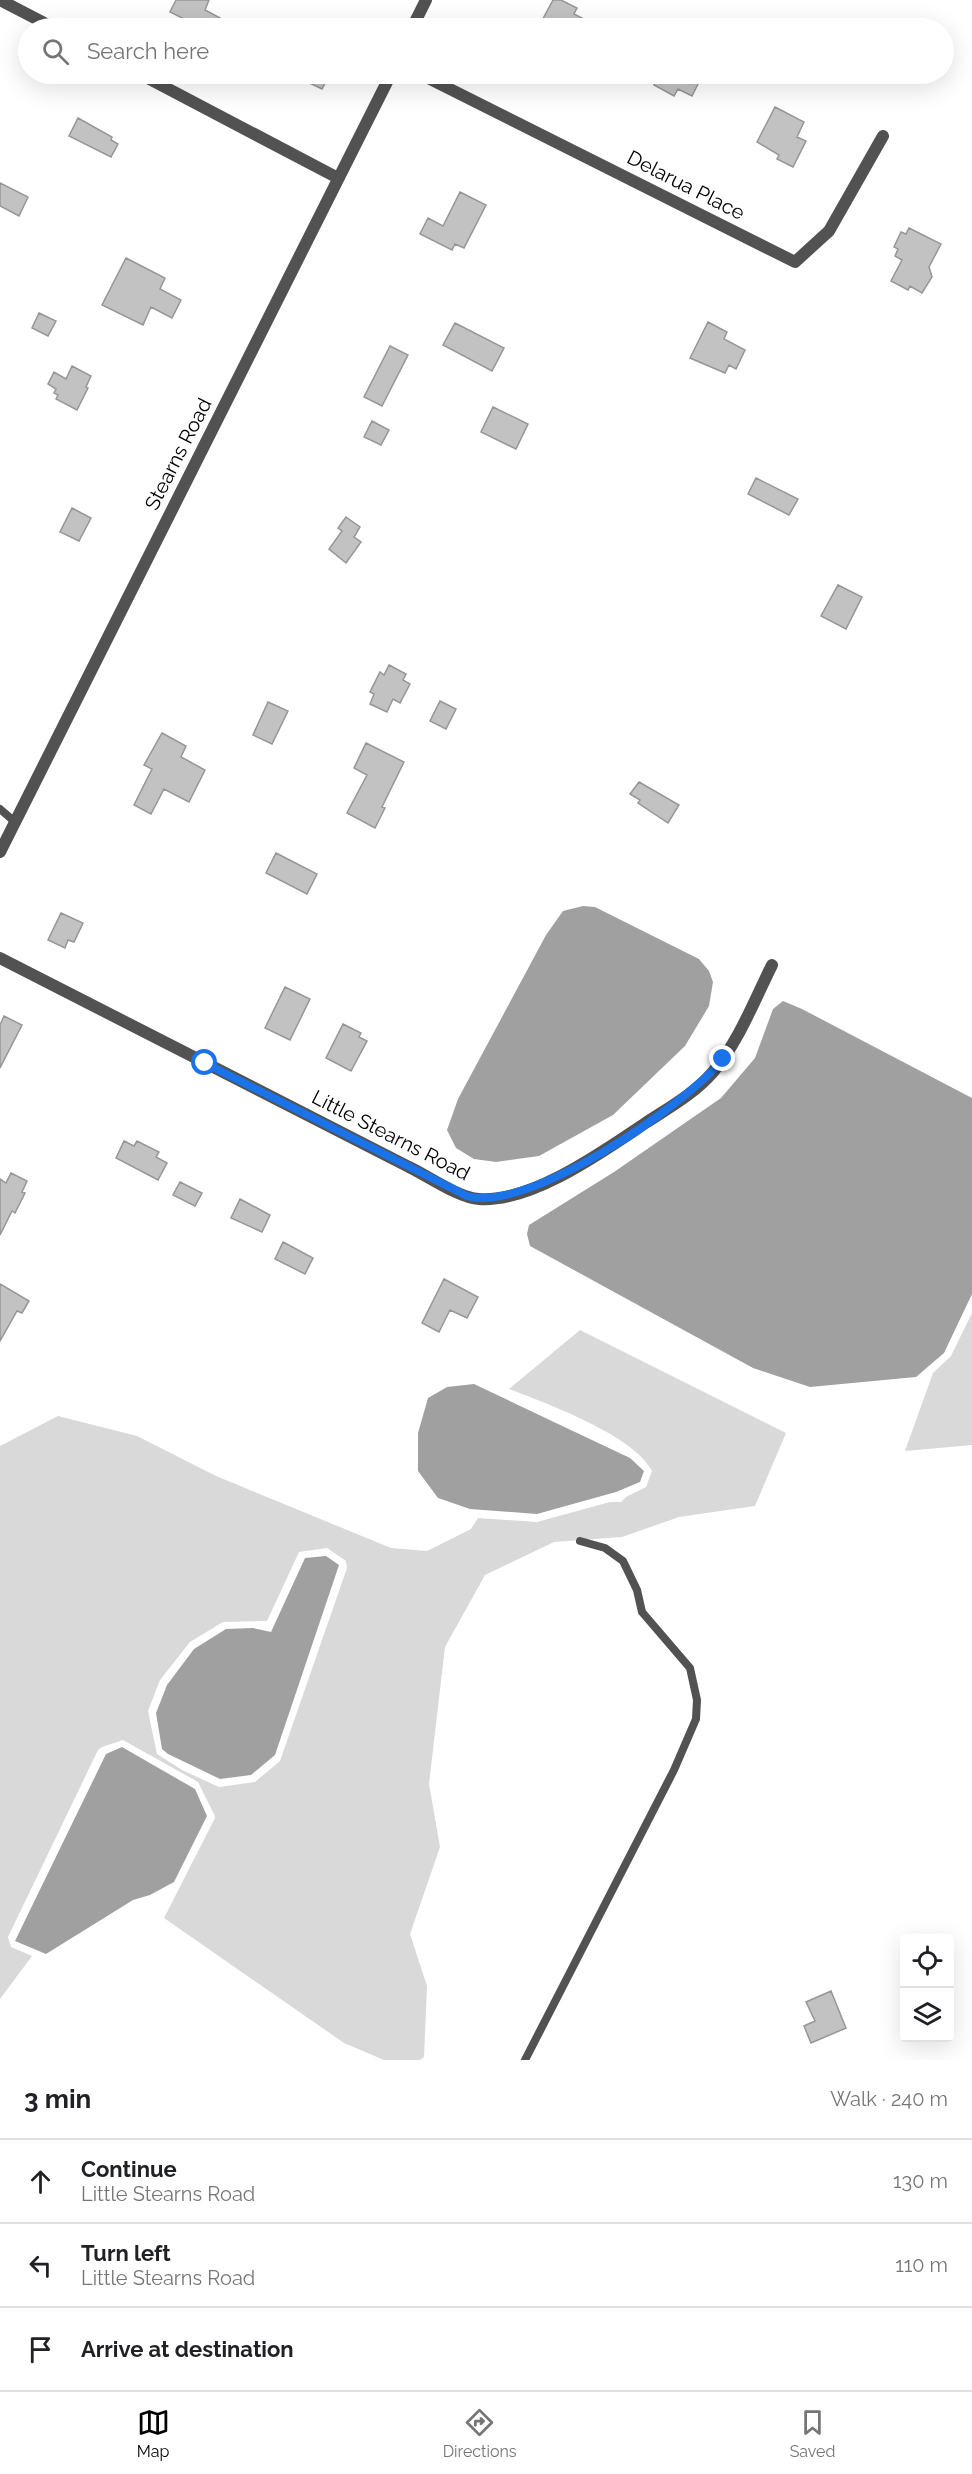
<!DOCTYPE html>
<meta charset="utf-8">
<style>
body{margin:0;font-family:Raleway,sans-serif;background:#f2f2f2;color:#202124}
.controls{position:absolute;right:18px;bottom:18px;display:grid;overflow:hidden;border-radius:6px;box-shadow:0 6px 24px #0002}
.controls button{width:54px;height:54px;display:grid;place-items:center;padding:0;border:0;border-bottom:2px solid #e0e0e0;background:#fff;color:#202124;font:30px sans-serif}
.stop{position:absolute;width:18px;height:18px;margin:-14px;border:4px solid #1a73e8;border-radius:50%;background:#fff}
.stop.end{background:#1a73e8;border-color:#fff;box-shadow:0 2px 6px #0008}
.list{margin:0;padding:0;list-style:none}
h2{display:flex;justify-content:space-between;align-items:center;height:78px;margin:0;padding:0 24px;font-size:26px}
h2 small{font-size:20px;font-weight:400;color:#757577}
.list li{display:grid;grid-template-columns:39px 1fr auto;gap:18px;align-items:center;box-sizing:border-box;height:84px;padding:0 24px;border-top:2px solid #e0e0e0}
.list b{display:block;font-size:22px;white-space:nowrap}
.list p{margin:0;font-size:20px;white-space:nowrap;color:#757577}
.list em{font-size:20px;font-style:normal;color:#757577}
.icon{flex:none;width:33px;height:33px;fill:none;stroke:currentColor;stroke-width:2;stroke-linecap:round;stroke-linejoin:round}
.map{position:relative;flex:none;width:972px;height:2060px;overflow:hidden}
.search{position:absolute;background:#fff;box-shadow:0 6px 24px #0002;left:18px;right:18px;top:18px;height:66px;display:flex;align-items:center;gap:15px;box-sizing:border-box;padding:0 21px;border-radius:33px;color:#757577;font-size:22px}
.sheet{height:330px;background:#fff}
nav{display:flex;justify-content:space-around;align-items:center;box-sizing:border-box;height:84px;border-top:2px solid #e0e0e0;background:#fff;font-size:16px;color:#757577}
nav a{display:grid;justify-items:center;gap:3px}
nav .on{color:#000}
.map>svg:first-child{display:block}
.green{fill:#d9d9d9;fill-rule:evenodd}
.water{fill:#a0a0a0}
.building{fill:#c2c2c2;stroke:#969696;stroke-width:1.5}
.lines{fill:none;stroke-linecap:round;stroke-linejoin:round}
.service{stroke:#525252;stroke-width:8}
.minor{stroke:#525252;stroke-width:12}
.route{stroke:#1a73e8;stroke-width:8}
.labels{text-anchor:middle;stroke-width:6;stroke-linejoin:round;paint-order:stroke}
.street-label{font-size:20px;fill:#000;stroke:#fff}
</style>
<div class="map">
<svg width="972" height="2060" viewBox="0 0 972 2060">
<rect width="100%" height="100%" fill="#fff"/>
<path class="green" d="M972,1313v132l-67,6 28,-78 18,-17z
M580,1330l206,103 -31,73 -76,11 -57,20 -68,5 -69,33 -40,72 -16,137 11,63 -30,87 17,52 -3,71 -4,3h-36l-40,-17 -180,-125 51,-100 -1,-4 -16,-32 -75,-42 -21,7 -4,3 -90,187 3,10 21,9 -32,43v-553l58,-30 79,20 79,40 175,72 36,3 44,-22 7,-11 59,4 73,-20h11l5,-5 20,-10 6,-16c-17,-35 -106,-68 -143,-82zM327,1548l19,13 1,7 -67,193 -25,21 -36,5 -37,-17 -25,-16 -9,-43 12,-31 30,-38 33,-20 44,-1 32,-69z"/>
<path class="water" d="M583,906l12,1 104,52 10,12 4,11 -4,24 -24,40 -72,69 -74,41 -43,6 -22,-3 -18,-11 -9,-18 11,-31 88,-164 17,-24z
M783,1001l19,8 170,89v196l-28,59 -28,24 -106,10 -57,-19 -223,-122 -3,-12 2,-9 85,-53 107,-74 34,-40 18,-49z
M474,1384l156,74 14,13 -4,11 -24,10 -79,22 -67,-5 -32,-11 -20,-27v-38l10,-35 19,-11z
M326,1556l13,9 -64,190 -24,20 -31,4 -52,-25 -6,-5 -6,-36 11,-28 27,-36 32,-20 27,-1 18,4 34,-74z
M122,1747l73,42 12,27 -33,66 -24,13 -17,5 -87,54 -31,-13 91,-187z"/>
<path class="building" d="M176,0h33l-4,10 17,9 -5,9h-15l-32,-16z
M553,0h8l16,8 -3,6 27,14h-63z
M291,74h39l-8,15z
M660,74h43l-11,22 -14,-7 -4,7 -20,-11z
M775,107l29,15 -7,15 9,4 -13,26 -16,-8 2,-4 -22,-13z
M78,118l34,19 -1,3 7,4 -7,13 -42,-21z
M0,183l28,14 -9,19 -19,-10z
M460,192l26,13 -22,43 -9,-4 -3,6 -32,-16 8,-16 15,8z
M909,228l32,16 -12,23 3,10 -10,16 -12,-7 -2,4 -17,-9 11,-21 -7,-4 3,-7 -4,-2 7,-15 5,2z
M126,258l39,20 -5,11 21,11 -9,18 -21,-11 -8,18 -41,-20z
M39,313l17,8 -8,15 -16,-8z
M708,322l19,10 -3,7 21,11 -9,19 -7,-4 -4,8 -35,-15z
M455,323l49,25 -12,23 -49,-26z
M390,346l18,9 -26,51 -18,-9z
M72,366l19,10 -5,11 2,1 -11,22 -21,-11 2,-4 -4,-2 2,-4 -8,-5 6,-12 12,7z
M493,407l35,17 -12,25 -35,-17z
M372,421l17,9 -8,15 -17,-8z
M756,478l42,21 -9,16 -41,-21z
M72,508l19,10 -12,23 -19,-9z
M346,517l14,10 -6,10 7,5 -15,21 -17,-14 13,-18 -4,-3z
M838,585l24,12 -16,32 -25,-13z
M389,665l17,9 -3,6 7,4 -10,19 -7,-4 -6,13 -17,-8 4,-10 -4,-2 10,-20 4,3z
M440,701l16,8 -10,20 -16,-8z
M268,702l20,9 -16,33 -19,-9z
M162,733l24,13 -5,11 24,13 -16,32 -25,-13 -13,25 -17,-9 18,-36 -8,-4z
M366,743l38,19 -22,45 3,1 -10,20 -28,-15 20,-38 -13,-7z
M639,782l40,23 -11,18 -30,-20 2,-3 -10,-6z
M276,853l41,21 -10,20 -41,-21z
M61,913l22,10 -9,19 -6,-2 -3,8 -17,-8z
M285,987l25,12 -20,41 -25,-12z
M4,1016l18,9 -22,43v-43z
M343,1024l18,9 -2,4 8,4 -16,30 -25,-13z
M124,1141l10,5 3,-5 22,11 -3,5 11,6 -9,17 -42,-22z
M11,1173l16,8 -5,11 3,1 -10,20 -3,-2 -12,24v-56l6,4z
M180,1182l22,11 -7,13 -22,-11z
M240,1199l30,16 -8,17 -31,-14z
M283,1242l30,16 -8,16 -30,-15z
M444,1279l34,18 -11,21 -17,-8 -11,22 -17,-9z
M0,1284l29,17 -7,12 -5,-2 -17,30z
M831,1991l15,37 -35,15 -7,-17 11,-5 -9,-19z"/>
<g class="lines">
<path class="service" d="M0,809l15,13
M525,2060l149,-290 22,-51 1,-19 -7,-32 -48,-56 -5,-22 -14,-29 -18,-13 -25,-7"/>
<path class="minor" d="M0,0l54,28
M412,28l14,-28
M140,74l198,104
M420,74l375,188 34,-31 54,-95
M0,852l391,-778
M0,958l409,209c19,9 50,31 70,32 53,4 126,-49 168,-77 23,-15 48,-29 66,-50 26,-31 41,-71 59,-107"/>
</g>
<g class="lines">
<path class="route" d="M205,1063l262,133c60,18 218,-90 256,-137"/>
</g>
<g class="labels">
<g class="street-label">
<text transform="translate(686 185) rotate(27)" y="7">Delarua Place</text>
<text transform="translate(178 454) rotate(-63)" y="7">Stearns Road</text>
<text transform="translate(391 1135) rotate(27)" y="7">Little Stearns Road</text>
</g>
</g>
</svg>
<div class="controls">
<button><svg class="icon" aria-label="locate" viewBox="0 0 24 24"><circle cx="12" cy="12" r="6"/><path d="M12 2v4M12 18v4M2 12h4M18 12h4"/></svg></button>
<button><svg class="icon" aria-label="layers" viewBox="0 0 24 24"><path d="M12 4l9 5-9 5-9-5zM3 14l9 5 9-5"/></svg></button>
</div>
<div class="stop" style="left:205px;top:1063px"></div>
<div class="stop end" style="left:723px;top:1059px"></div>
<div class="search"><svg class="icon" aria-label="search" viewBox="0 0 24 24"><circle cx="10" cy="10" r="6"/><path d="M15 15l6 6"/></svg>Search here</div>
</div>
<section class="sheet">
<h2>3 min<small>Walk · 240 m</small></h2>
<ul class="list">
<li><svg class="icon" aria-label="ahead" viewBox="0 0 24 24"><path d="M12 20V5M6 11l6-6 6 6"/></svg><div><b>Continue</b><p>Little Stearns Road</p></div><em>130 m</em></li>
<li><svg class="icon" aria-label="left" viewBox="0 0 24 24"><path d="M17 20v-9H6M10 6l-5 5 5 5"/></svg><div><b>Turn left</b><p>Little Stearns Road</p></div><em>110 m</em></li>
<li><svg class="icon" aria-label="arrive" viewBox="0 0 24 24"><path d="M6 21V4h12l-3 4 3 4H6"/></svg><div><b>Arrive at destination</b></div></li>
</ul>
</section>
<nav>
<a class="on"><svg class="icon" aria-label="map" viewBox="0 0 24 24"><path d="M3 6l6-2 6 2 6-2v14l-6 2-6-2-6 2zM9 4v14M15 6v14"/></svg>Map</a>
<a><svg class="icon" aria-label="directions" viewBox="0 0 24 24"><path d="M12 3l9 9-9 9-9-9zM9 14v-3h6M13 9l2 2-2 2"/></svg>Directions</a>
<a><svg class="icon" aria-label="saved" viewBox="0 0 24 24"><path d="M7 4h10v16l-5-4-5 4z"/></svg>Saved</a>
</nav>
